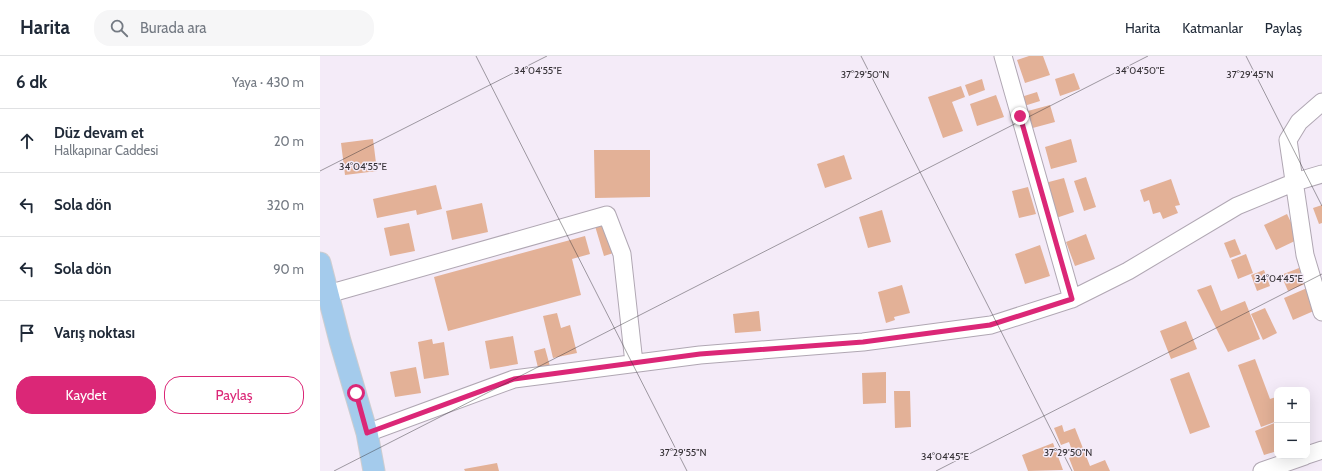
<!DOCTYPE html>
<html lang="tr">
<meta charset="utf-8">
<style>
body{margin:0;font-family:Cabin,sans-serif;background:#f6f6f7;color:#1f2937}
.controls{position:absolute;right:12px;bottom:12px;display:grid;overflow:hidden;border-radius:8px;box-shadow:0 4px 16px #0002}
.controls button{width:36px;height:36px;display:grid;place-items:center;padding:0;border:0;border-bottom:1px solid #e0e1e3;background:#fff;color:#1f2937;font:20px sans-serif}
.stop{position:absolute;width:12px;height:12px;margin:-9px;border:3px solid #db2777;border-radius:50%;background:#fff}
.stop.end{background:#db2777;border-color:#fff;box-shadow:0 1px 4px #0008}
.list{margin:0;padding:0;list-style:none}
h2{display:flex;justify-content:space-between;align-items:center;height:52px;margin:0;padding:0 16px;font-size:17px}
h2 small{font-size:13px;font-weight:400;color:#747a83}
.list li{display:grid;grid-template-columns:26px 1fr auto;gap:12px;align-items:center;box-sizing:border-box;height:64px;padding:0 16px;border-top:1px solid #e0e1e3}
.list b{display:block;font-size:15px;white-space:nowrap}
.list p{margin:0;font-size:13px;white-space:nowrap;color:#747a83}
.list em{font-size:13px;font-style:normal;color:#747a83}
.actions{display:flex;gap:8px;padding:12px 16px}
.actions a{flex:1;padding:9px 0;border:1px solid #db2777;border-radius:16px;text-align:center;font-size:14px;color:#db2777}
.actions .main{background:#db2777;color:#fff}
.icon{flex:none;width:22px;height:22px;fill:none;stroke:currentColor;stroke-width:2;stroke-linecap:round;stroke-linejoin:round}
.map{position:relative;flex:none;width:1002px;height:415px;overflow:hidden}
header{display:flex;align-items:center;gap:24px;box-sizing:border-box;height:56px;padding:0 20px;background:#fff;border-bottom:1px solid #e0e1e3}
header strong{font-size:19px}
nav{display:flex;gap:22px;margin-inline-start:auto;font-size:14px}
.search{width:280px;height:36px;background:#f6f6f7;display:flex;align-items:center;gap:10px;box-sizing:border-box;padding:0 14px;border-radius:16px;color:#747a83;font-size:15px}
main{display:flex}
aside{flex:1;background:#fff}
.map>svg:first-child{display:block}
.building{fill:#e3b197}
.lines{fill:none;stroke-linecap:round;stroke-linejoin:round}
.minor-casing{stroke:#b0a7b3;stroke-width:19}
.major-casing{stroke:#cecdcf;stroke-width:23}
.minor{stroke:#fff;stroke-width:17}
.major{stroke:#a4cbec;stroke-width:21}
.route{stroke:#db2777;stroke-width:5}
.ticks{fill:none;stroke:#343035;stroke-width:1;stroke-opacity:0.45}
.ticks-label{font-size:10px;text-anchor:middle;fill:#343035;stroke:#f4ebf8;stroke-width:3;stroke-linejoin:round;paint-order:stroke}
</style>
<header>
<strong>Harita</strong>
<div class="search"><svg class="icon" aria-label="search" viewBox="0 0 24 24"><circle cx="10" cy="10" r="6"/><path d="M15 15l6 6"/></svg>Burada ara</div>
<nav><a>Harita</a><a>Katmanlar</a><a>Paylaş</a></nav>
</header>
<main>
<aside>
<h2>6 dk<small>Yaya · 430 m</small></h2>
<ul class="list">
<li><svg class="icon" aria-label="ahead" viewBox="0 0 24 24"><path d="M12 20V5M6 11l6-6 6 6"/></svg><div><b>Düz devam et</b><p>Halkapınar Caddesi</p></div><em>20 m</em></li>
<li><svg class="icon" aria-label="left" viewBox="0 0 24 24"><path d="M17 20v-9H6M10 6l-5 5 5 5"/></svg><div><b>Sola dön</b></div><em>320 m</em></li>
<li><svg class="icon" aria-label="left" viewBox="0 0 24 24"><path d="M17 20v-9H6M10 6l-5 5 5 5"/></svg><div><b>Sola dön</b></div><em>90 m</em></li>
<li><svg class="icon" aria-label="arrive" viewBox="0 0 24 24"><path d="M6 21V4h12l-3 4 3 4H6"/></svg><div><b>Varış noktası</b></div></li>
</ul>
<div class="actions"><a class="main">Kaydet</a><a>Paylaş</a></div>
</aside>
<div class="map">
<svg width="1002" height="415" viewBox="0 0 1002 415">
<rect width="100%" height="100%" fill="#f4ebf8"/>
<path class="building" d="M709,0h14l7,19 -25,8 -8,-23z
M754,17l6,16 -20,7 -5,-17z
M662,23l3,11 -16,6 -4,-11z
M641,30l4,11 -13,5 11,29 -20,7 -15,-41z
M717,36l3,9 -16,5 -3,-9z
M676,39l8,22 -27,9 -7,-22z
M730,49l5,17 -26,7 -5,-17z
M53,83l4,32 -32,4 -4,-32z
M751,83l6,23 -26,7 -6,-22z
M274,94h56v47l-55,1z
M524,99l8,24 -27,9 -8,-24z
M766,121l10,30 -12,4 -10,-30z
M744,122l10,34 -18,6 -11,-35z
M851,123l9,26 -5,1 3,7 -15,6 -3,-7 -7,2 -4,-14 -5,2 -4,-12z
M116,129l6,24 -25,6 -1,-5 -39,8 -4,-19z
M708,131l8,27 -17,4 -7,-27z
M162,147l6,29 -36,8 -6,-29z
M1002,149v18l-3,1 -6,-16z
M562,154l9,32 -23,6 -9,-31z
M967,158l12,25 -23,11 -12,-25z
M294,164l9,30 -19,6 -9,-30z
M89,167l6,28 -25,5 -6,-28z
M766,178l9,25 -20,7 -9,-24z
M265,180l5,18 -18,5 9,36 -133,36 -14,-54z
M915,183l6,15 -11,4 -6,-15z
M720,189l10,31 -25,8 -10,-30z
M926,198l7,19 -15,6 -7,-19z
M979,212l6,16 -17,7 -7,-16z
M944,214l6,16 -13,5 -6,-16z
M582,229l8,28 -16,4 1,3 -9,3 -8,-31z
M891,229l10,26 24,-10 15,38 -32,13 -31,-62z
M987,232l9,22 -23,10 -9,-22z
M945,252l12,25 -14,7 -12,-26z
M439,255l2,20 -26,2 -2,-19z
M237,257l4,15 9,-3 7,28 -24,5 -10,-42z
M866,265l11,28 -26,10 -11,-28z
M193,280l5,28 -28,5 -5,-28z
M112,283l1,5 11,-2 5,33 -25,4 -6,-37z
M225,292l6,22 -12,2 -5,-21z
M935,303l15,40 6,-2 1,1v23l-16,6 -23,-62z
M96,311l5,26 -26,4 -5,-25z
M566,316v31l-23,1 -1,-31z
M869,316l21,55 -20,7 -20,-55z
M574,335h16l1,36 -16,1z
M957,366v29l-13,4 -9,-24z
M742,369l2,7 11,-4 15,38 15,-6 5,11h-36l-5,-13 5,-2 -5,-14 -8,3 -7,-17z
M733,387l10,27 -35,1 -6,-16z
M177,407l2,8h-34l-1,-2z"/>
<g class="lines">
<g class="minor-casing">
<path id="minor" d="M683,0l69,243
M1002,46l-23,20 -11,18 17,115 17,57
M8,238l279,-79 15,39 12,109
M47,377l147,-54 186,-24 163,-13 128,-17 81,-26 56,-28 109,-65 58,-24 27,-8
M987,399l15,-5
M942,415l43,-15"/>
</g>
<g class="major-casing">
<path id="major" d="M0,207l20,78 27,92 7,38"/>
</g>
<use href="#minor" class="minor"/>
<use href="#major" class="major"/>
</g>
<g class="lines">
<path class="route" d="M36,337l11,40 147,-54 186,-25 163,-12 127,-17 82,-26 -52,-183"/>
</g>
<path class="ticks" d="M156,0l211,415M541,0l211,415M926,0l76,150M0,115l227,-115M14,415l814,-415M616,415l386,-197"/>
<g class="ticks-label">
<text x="218" y="18">34°04'55"E</text>
<text x="820" y="18">34°04'50"E</text>
<text x="545" y="22">37°29'50"N</text>
<text x="930" y="22">37°29'45"N</text>
<text x="43" y="114">34°04'55"E</text>
<text x="959" y="226">34°04'45"E</text>
<text x="363" y="400">37°29'55"N</text>
<text x="748" y="400">37°29'50"N</text>
<text x="625" y="404">34°04'45"E</text>
</g>
</svg>
<div class="controls">
<button>+</button>
<button>−</button>
</div>
<div class="stop" style="left:36px;top:337px"></div>
<div class="stop end" style="left:700px;top:60px"></div>
</div>
</main>
